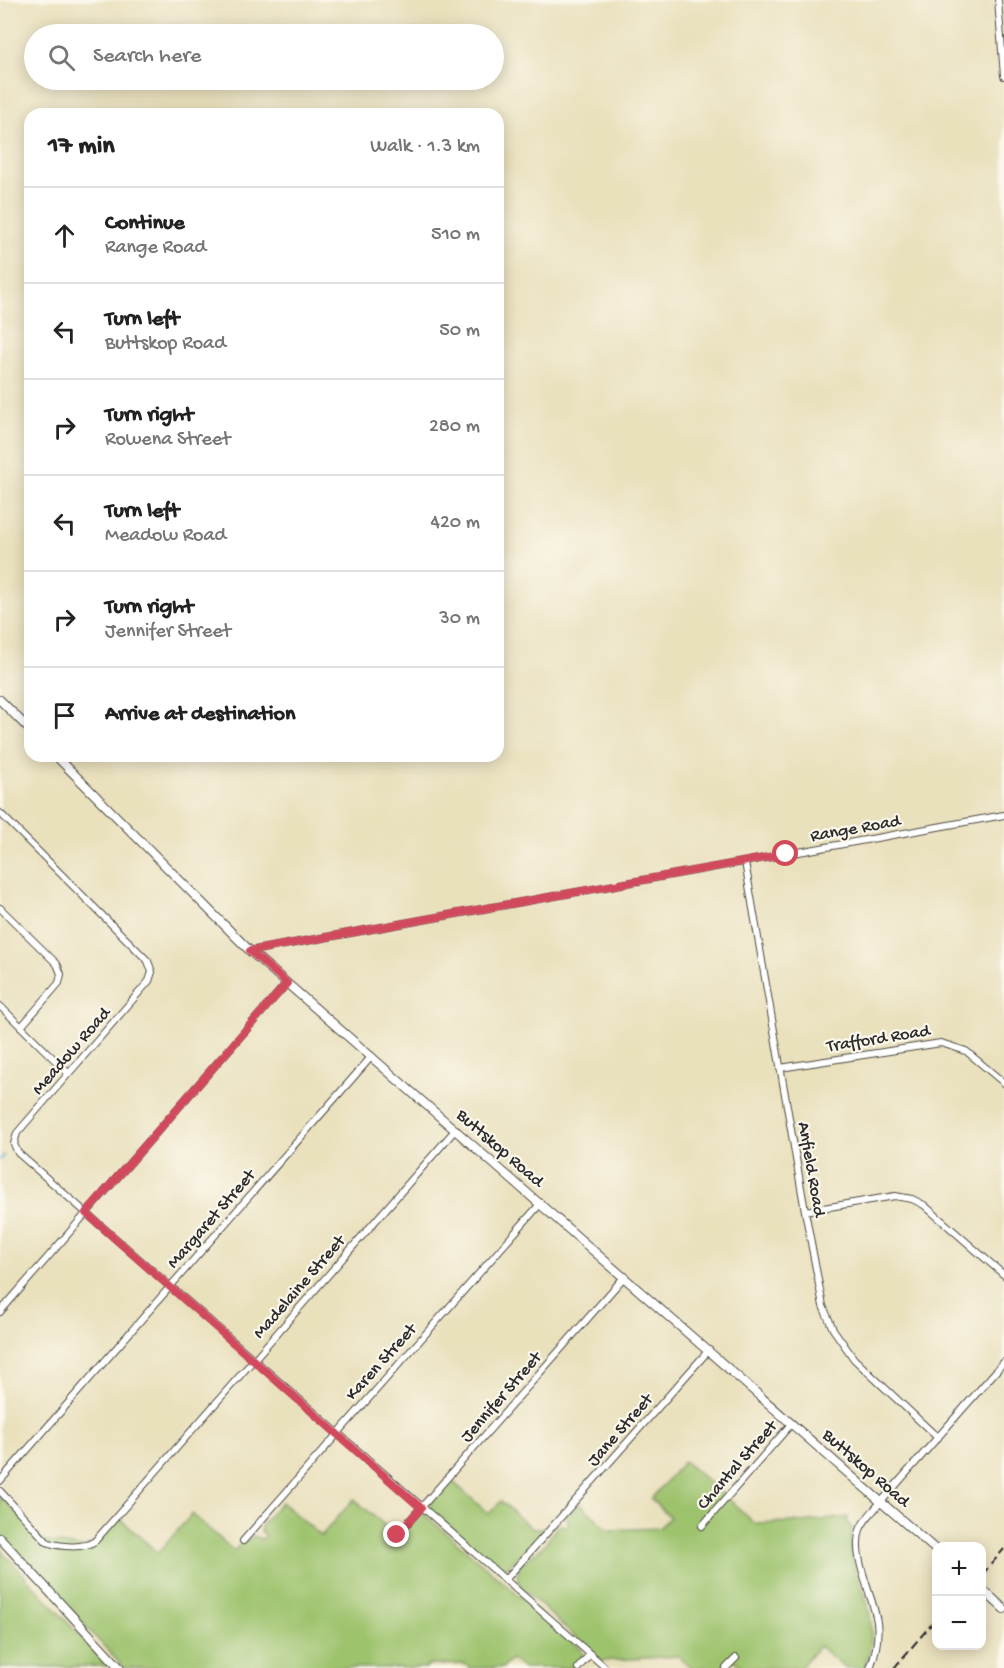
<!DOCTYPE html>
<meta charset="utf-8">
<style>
body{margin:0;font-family:"Gochi Hand",sans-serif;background:#f2f2f2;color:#222}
.controls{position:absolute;right:18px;bottom:18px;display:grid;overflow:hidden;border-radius:12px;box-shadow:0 3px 15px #0003}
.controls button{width:54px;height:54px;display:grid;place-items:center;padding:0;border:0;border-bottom:2px solid #e0e0e0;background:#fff;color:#222;font:30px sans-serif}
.stop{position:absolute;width:18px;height:18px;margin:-14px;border:4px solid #d1495b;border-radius:50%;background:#fff}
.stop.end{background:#d1495b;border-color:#fff;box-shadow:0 2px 6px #0008}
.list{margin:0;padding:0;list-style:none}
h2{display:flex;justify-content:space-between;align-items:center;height:78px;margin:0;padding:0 24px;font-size:26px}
h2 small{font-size:20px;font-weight:400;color:#767676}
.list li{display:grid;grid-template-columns:39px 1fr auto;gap:18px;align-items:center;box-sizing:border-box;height:96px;padding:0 24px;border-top:2px solid #e0e0e0}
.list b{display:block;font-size:22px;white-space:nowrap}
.list p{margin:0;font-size:20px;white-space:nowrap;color:#767676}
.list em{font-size:20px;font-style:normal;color:#767676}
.icon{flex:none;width:33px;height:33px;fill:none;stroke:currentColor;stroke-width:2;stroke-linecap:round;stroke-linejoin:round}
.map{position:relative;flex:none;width:1004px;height:1668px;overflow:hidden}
.search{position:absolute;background:#fff;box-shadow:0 3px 15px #0003;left:24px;top:24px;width:480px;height:66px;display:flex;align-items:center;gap:15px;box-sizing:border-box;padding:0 21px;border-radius:33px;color:#767676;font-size:22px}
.panel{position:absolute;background:#fff;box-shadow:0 3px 15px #0003;left:24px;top:108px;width:480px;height:654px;border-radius:18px}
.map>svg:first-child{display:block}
.green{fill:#9ec36d;stroke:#64774c;stroke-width:1.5}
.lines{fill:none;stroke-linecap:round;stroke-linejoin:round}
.stream{stroke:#3fa8bf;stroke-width:2}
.street-casing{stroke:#484641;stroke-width:8}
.secondary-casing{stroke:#484641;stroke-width:10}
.street{stroke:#fff;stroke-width:6}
.secondary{stroke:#fff;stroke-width:8}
.rail{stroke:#2b2b2b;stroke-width:2;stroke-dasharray:9 4.5;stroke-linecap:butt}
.route{stroke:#d1495b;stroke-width:8}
.labels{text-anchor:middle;stroke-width:4.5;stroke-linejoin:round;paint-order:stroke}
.street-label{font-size:18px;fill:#2b2b2b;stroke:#fbf7ec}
</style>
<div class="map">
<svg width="1004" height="1668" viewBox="0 0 1004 1668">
<rect width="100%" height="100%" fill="#fbf7ec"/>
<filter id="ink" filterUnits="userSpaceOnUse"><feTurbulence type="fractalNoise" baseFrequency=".0167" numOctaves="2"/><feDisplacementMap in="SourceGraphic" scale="12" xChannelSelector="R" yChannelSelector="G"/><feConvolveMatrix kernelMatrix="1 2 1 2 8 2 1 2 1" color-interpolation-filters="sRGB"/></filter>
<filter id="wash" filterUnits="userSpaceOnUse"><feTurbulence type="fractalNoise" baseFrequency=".008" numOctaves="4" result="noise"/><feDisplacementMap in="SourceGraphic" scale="24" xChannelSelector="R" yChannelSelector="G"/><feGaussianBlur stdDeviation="1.35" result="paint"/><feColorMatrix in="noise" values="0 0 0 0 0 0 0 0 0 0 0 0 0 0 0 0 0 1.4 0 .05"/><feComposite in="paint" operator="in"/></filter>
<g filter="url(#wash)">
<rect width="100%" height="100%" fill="#e9e0bc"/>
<path class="green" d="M684,1461l46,39 24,23 47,-1 47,-5 -1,4 5,8c-4,23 2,39 11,60 9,25 12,54 1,79h-18l-27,-22 -19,22h-57l-12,-10 -9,10h-30l-14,-12 -77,5 -81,-75c-10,-21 9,-27 21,-38 7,-6 11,-16 17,-23l10,1 1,-3 -2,-5 2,-7h4l7,-7 29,26 50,-2 11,-11 -19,-18z
M450,1479l39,35 12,-13 30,27h17c-13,15 -29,25 -42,41l-6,1 -70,-60 1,-9z
M0,1494l43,47 40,7 16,-7 20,-23 39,35 34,-39 42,37 9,-10h4l6,-5 9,3 3,-3 -4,-4v-7l20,-23 40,34 33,-37 43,37 22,-23 5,1 157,135 2,8 -9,11h-52l-11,-9 -8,9h-33l-5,-4 -36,1 -3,3h-302l-124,-134z
M0,1549l108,117 -108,2z"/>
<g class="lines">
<path class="stream" d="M0,1160l4,-5"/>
</g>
</g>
<g filter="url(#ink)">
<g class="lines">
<g class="street-casing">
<path id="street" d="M998,0l6,76
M0,813l148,148 4,11 -3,9 -132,152 -3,11 4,9 588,515
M745,862l60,349 18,95 10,23 21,30 84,79
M0,908l57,56 4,10 -2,9 -38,44
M250,951l754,-136
M0,1006l68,67
M780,1068l161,-25 25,8 38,32
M805,1211l90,-15 17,3 12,6 80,70
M0,1312l287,-329
M0,1481l372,-425
M0,1491l47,51c13,5 37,7 48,-1l361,-412
M702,1526l90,-103
M397,1535l228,-259
M243,1541l298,-338
M505,1580l204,-230
M578,1668l12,-14
M726,1668l10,-10
M870,1668c6,-15 9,-30 7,-46 -4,-27 -26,-65 -17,-92 2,-7 8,-13 13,-19l131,-149"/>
</g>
<g class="secondary-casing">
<path id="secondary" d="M0,700l30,30
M56,756l194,195 686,599
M0,1538l120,130
M982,1589l22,20"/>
</g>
<use href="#street" class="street"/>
<use href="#secondary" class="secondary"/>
<path class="rail" d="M982,1575l22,-26
M894,1668l42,-49"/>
</g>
</g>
<g class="lines" filter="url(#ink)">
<path class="route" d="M397,1535l24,-27 -335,-295 201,-230 -37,-32 536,-97"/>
</g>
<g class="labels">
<g class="street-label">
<text transform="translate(855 827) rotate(-10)" y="6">Range Road</text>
<text transform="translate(878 1037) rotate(-9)" y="6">Trafford Road</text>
<text transform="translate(70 1050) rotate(-49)" y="6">Meadow Road</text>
<text transform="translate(501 1147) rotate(41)" y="6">Buttskop Road</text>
<text transform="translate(813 1169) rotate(80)" y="6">Anfield Road</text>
<text transform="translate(210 1218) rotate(-49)" y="6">Margaret Street</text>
<text transform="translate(298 1286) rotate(-49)" y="6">Madelaine Street</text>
<text transform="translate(380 1361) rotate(-48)" y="6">Karen Street</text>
<text transform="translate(500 1396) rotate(-49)" y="6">Jennifer Street</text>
<text transform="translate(619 1429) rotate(-49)" y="6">Jane Street</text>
<text transform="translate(736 1464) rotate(-49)" y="6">Chantal Street</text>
<text transform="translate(867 1467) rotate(41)" y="6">Buttskop Road</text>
</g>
</g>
</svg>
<div class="controls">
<button>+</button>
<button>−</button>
</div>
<div class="stop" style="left:786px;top:854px"></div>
<div class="stop end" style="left:397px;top:1535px"></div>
<div class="search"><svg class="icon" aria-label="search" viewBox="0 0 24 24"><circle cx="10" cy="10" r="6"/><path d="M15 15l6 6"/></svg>Search here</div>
<section class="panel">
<h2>17 min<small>Walk · 1.3 km</small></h2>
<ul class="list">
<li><svg class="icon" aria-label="ahead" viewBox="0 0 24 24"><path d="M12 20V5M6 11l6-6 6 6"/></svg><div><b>Continue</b><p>Range Road</p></div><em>510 m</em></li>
<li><svg class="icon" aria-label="left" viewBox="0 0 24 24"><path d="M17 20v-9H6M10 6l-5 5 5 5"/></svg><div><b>Turn left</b><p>Buttskop Road</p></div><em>50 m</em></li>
<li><svg class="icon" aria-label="right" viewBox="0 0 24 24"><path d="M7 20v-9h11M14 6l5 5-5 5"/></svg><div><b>Turn right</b><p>Rowena Street</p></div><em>280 m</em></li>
<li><svg class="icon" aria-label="left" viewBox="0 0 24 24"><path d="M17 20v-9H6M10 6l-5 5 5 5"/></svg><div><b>Turn left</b><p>Meadow Road</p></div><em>420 m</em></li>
<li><svg class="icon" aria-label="right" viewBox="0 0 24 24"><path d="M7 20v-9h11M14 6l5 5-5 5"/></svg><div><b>Turn right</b><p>Jennifer Street</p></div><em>30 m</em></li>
<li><svg class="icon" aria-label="arrive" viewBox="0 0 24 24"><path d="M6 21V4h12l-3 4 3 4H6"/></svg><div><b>Arrive at destination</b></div></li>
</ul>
</section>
</div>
